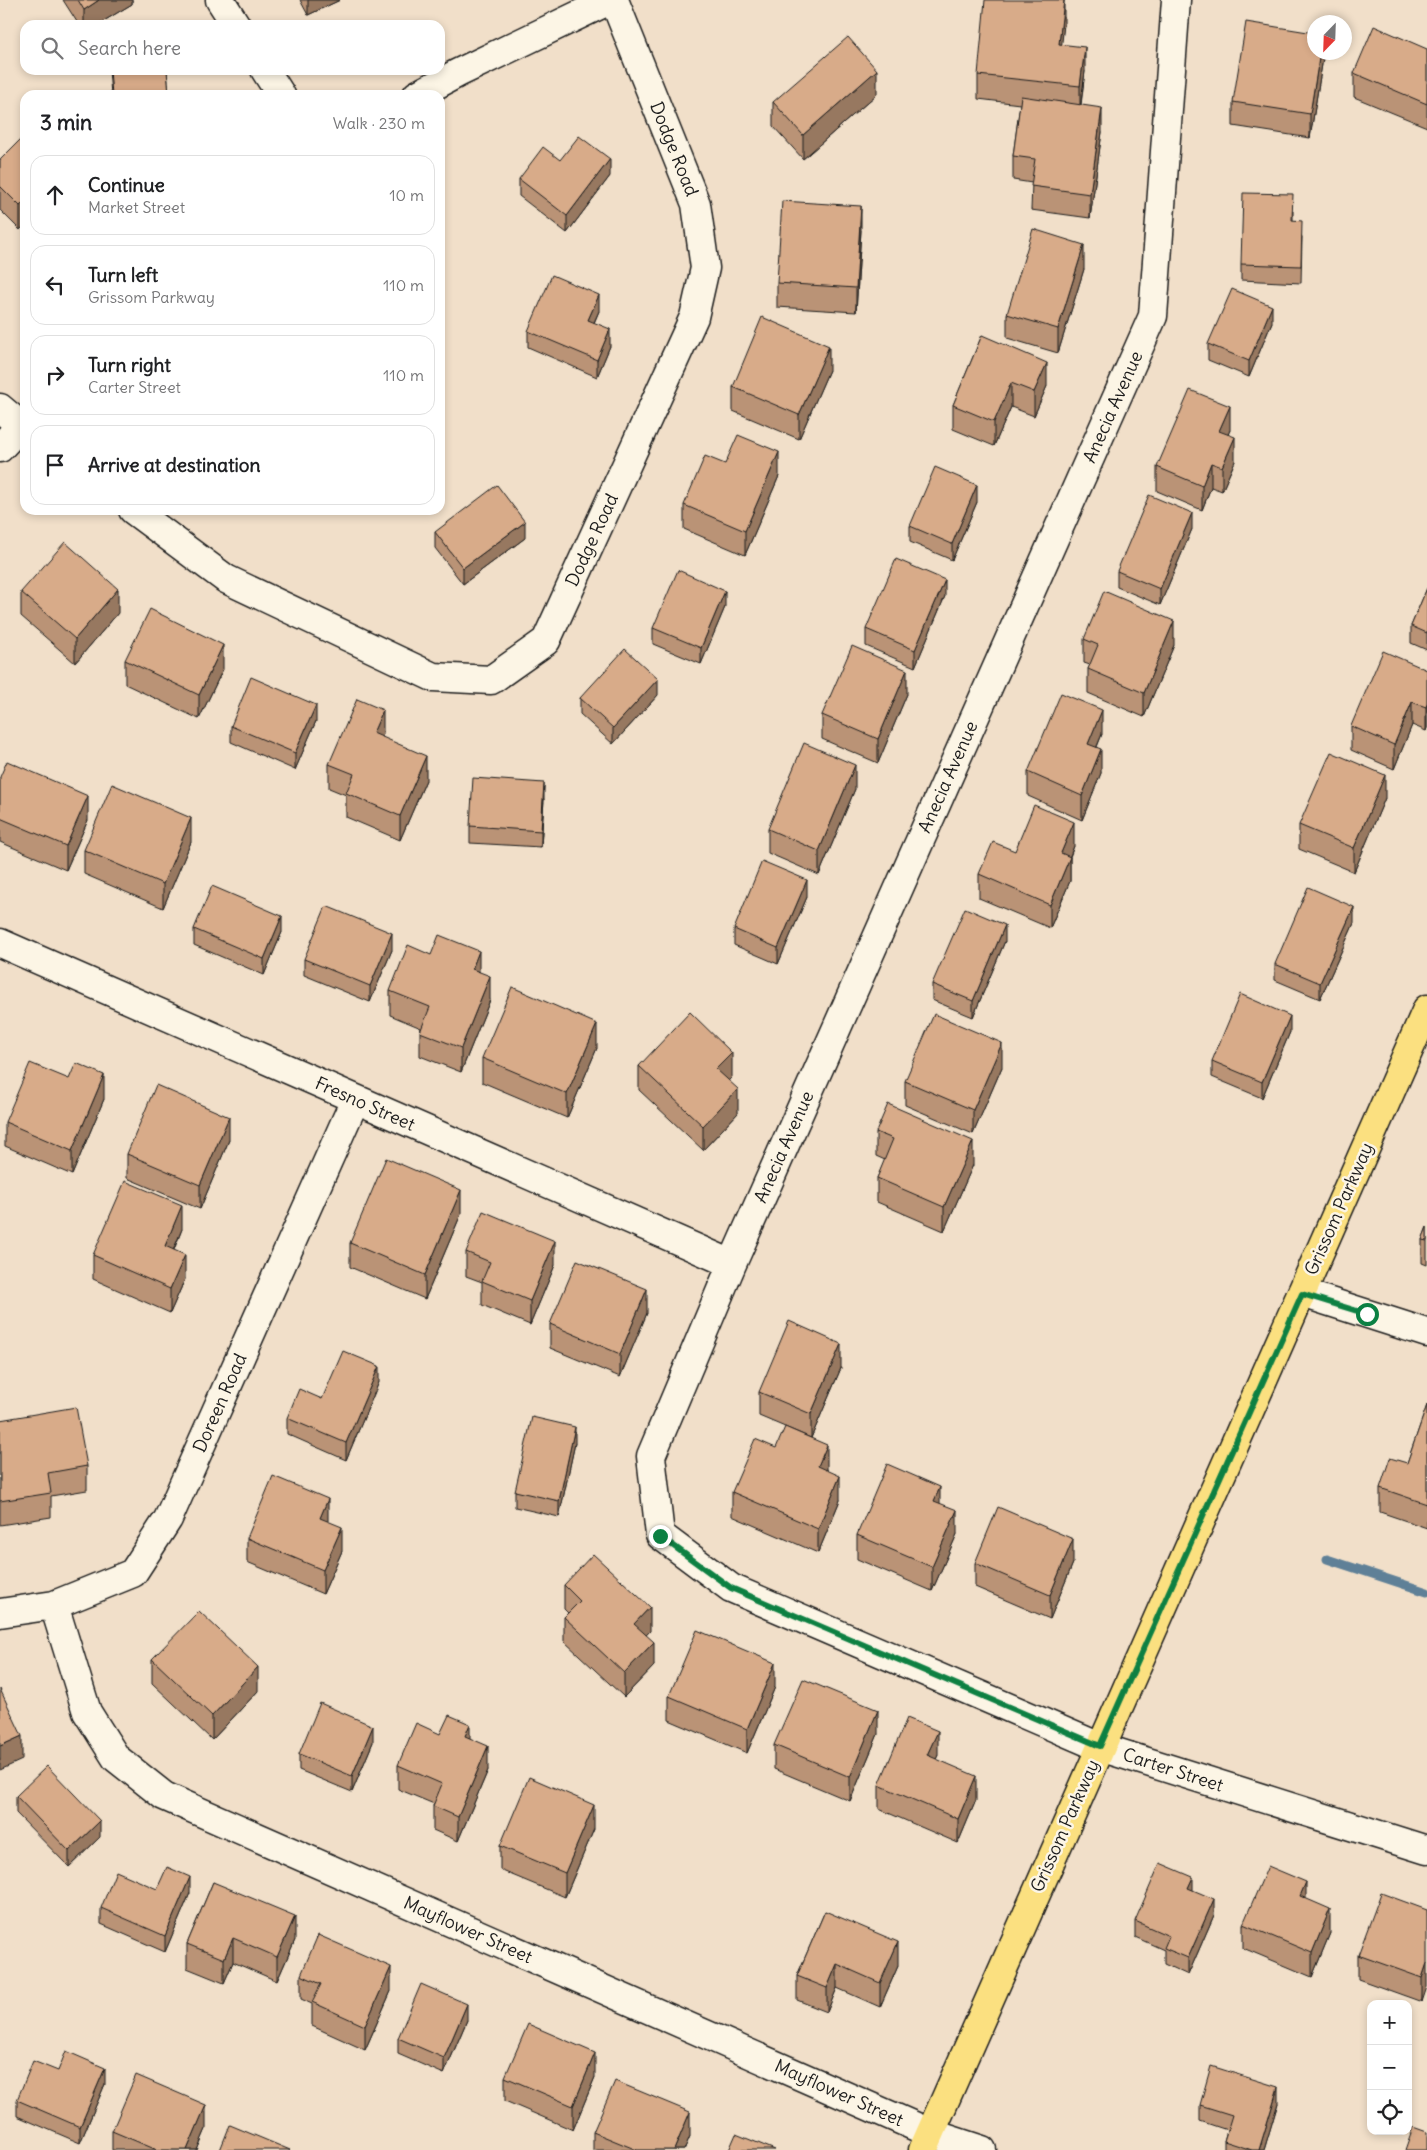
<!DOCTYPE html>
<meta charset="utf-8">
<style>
body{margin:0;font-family:Delius,sans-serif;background:#f6f6f6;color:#202124}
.controls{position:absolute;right:15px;bottom:15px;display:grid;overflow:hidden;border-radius:10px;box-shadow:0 2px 8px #0003}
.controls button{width:45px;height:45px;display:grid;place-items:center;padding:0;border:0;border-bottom:1px solid #e0e0e0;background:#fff;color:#202124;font:25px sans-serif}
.compass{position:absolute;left:1307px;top:15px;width:45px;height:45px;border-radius:50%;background:#fff;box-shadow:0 2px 8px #0003;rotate:203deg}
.stop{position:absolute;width:15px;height:15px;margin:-11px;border:4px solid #0b8043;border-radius:50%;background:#fff}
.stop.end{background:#0b8043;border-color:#fff;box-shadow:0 1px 5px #0008}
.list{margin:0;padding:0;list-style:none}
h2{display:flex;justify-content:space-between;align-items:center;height:65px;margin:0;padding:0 20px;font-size:21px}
h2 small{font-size:16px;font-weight:400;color:#757577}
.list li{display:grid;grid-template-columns:32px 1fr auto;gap:15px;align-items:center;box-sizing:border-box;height:80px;margin:0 10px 10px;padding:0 10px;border:1px solid #e0e0e0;border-radius:15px}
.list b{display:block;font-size:19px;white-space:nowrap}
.list p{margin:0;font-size:16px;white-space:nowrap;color:#757577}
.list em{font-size:16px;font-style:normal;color:#757577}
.icon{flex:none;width:28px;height:28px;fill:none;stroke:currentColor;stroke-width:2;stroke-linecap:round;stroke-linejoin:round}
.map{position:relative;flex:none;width:1427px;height:2150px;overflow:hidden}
.search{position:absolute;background:#fff;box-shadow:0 2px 8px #0003;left:20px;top:20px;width:425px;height:55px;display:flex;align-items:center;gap:12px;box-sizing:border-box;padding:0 18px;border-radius:15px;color:#757577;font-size:19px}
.panel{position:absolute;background:#fff;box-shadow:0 2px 8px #0003;left:20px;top:90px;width:425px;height:425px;border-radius:15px}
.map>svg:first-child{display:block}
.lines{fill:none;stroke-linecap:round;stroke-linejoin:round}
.stream{stroke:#5f8097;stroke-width:9}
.minor-casing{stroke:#1c1c1c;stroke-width:31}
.major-casing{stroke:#1c1c1c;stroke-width:31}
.minor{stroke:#fcf5e5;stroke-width:28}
.major{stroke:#fbe080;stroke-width:28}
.wall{fill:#ba9376;stroke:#1c1c1c}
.shaded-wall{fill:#977860;stroke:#1c1c1c}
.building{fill:#d8ab89;stroke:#1c1c1c}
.route{stroke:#0b8043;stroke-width:6}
.labels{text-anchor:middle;stroke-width:5;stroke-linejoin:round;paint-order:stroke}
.street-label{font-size:18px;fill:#1c1c1c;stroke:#fcf5e5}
</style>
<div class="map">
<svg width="1427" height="2150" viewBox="0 0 1427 2150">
<rect width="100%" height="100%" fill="#f1dfc9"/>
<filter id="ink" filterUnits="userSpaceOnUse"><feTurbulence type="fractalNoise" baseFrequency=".02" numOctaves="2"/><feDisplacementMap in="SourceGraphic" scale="10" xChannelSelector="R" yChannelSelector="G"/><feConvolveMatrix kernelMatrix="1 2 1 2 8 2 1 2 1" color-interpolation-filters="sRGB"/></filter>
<g filter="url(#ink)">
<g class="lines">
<path class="stream" d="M1327,1559l100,33"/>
<g class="minor-casing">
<path id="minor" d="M220,0l16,25
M1176,0l-23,316 -421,948 -81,192 9,79 71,53 369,159 327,103
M265,70l16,25
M417,95l41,-22 152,-73
M0,408l25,21
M0,448l25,-27
M133,510l93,69 207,98 58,3 55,-39 148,-324 11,-49 -9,-64 -82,-204
M0,943l732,321
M1302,1293l125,40
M54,1605l33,107 29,46 48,38 766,337 52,17
M0,1613l54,-8 79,-32 35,-54 187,-419"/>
</g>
<g class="major-casing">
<path id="major" d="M923,2150l504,-1141"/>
</g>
<use href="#minor" class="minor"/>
<use href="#major" class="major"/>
</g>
<path class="wall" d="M63,0h69v4l-35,21h-18z
M300,0h40l-32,15z
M1064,24l-3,21 24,26 -4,34 21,27 -12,86 -59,-8 1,-27 -19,-3v-24l7,-52 -42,-5v-24z
M1427,49v78l-73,-30v-24z
M1323,52v6l-13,80 -77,-12v-24z
M109,70h58l2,25h-58z
M877,94l-74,65 -30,-33v-24z
M25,135v90l-5,5 -20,-20v-50z
M560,160l50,16 -43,57 -48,-37v-17z
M1293,211v9l9,17 -1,46 -60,-3v-16z
M861,230l-5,82 -79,-5v-24z
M1084,269l-26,84 -51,-15v-24z
M599,311l-5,12 16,23 -13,31 -69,-30v-16z
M1272,322l-23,55 -41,-17v-16z
M982,335l65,51 -13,30 -23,-9 -17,39 -41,-17v-24z
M829,370l-30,69 -66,-28v-24z
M1230,430l-2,4 7,27 -13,30 -11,-4 -9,23 -45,-19v-24z
M725,464l54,12 -34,79 -61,-26v-24z
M977,502l-25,58 -42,-18v-16z
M1192,529l-32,76 -43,-18v-16z
M435,532l90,6 -62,46 -28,-36z
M1427,588v62l-16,-7v-17z
M21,592l97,21 -43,50 -54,-47z
M945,596l-30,71 -49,-21v-17z
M725,607l-24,57 -48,-20v-16z
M1084,639l90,6 -30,72 -56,-24v-24l2,-4 -6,-2z
M125,660l98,9 -24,50 -74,-35z
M1427,670v58l-1,3 -14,-6 -18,44 -43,-19v-24z
M907,694l-29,69 -56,-24v-24z
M658,695l-45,49 -33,-30v-16z
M316,721l-21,49 -64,-28v-16z
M383,734l-2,3 45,43 -26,60 -54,-23v-22l-17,-7v-24z
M1102,734l-5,13 4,26 -19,47 -54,-24v-24z
M0,777l88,43 -22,50 -66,-28z
M855,789l-36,86 -51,-22v-24z
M1385,798l-31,74 -55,-23v-24z
M544,799l-3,48 -71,-4v-17z
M191,842l-28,66 -79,-34v-24z
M1074,846l-4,11v24l-20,47 -71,-30v-24l36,-23z
M807,897l-29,67 -44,-19v-16z
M1354,923l-34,76 -45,-19v-16z
M194,929l88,3 -18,43 -70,-30z
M1005,941l-32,76 -41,-17v-16z
M392,950l-22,52 -66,-27v-16z
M431,955l48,16 11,29 -29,72 -41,-16v-24l1,-4 -31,-13v-24z
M1290,1032l-28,66 -50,-21v-16z
M597,1048l-30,70 -85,-36v-24z
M639,1066l93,11 -4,3 10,33 -35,37 -64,-60z
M1002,1067l-29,67 -68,-29v-24z
M104,1099l-32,76 -67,-29v-24z
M876,1132l97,33 -29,66 -67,-29v-24l8,-18 -9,-4z
M229,1140l-29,69 -73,-31v-24z
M461,1214l-36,85 -75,-32v-24z
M1427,1227v38l-5,-2v-23z
M182,1229l-8,21 11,29 -15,34 -77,-34v-24z
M466,1252l89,13 -25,60 -48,-20v-23l-16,-6z
M647,1313l-27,64 -70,-29v-24z
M841,1368l-30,70 -52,-22v-24z
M379,1382l-33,78 -59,-26v-16l35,-19z
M1427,1405v123l-47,-16v-24l27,-25z
M0,1420l87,46v24l-36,6v21l-51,8z
M575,1443l-16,74 -44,-10v-16z
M827,1469l13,31 -22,53 -86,-37v-24z
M940,1503l17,31 -25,57 -75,-32v-24z
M247,1538l95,13 -19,43 -76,-32z
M975,1563h98l-23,56 -75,-32z
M564,1585l86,46 -4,4 8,31 -30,31 -60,-56v-24l4,-4 -4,-4z
M152,1659l106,32 -46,49 -60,-57z
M775,1687l-28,66 -78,-33v-24z
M440,1734l30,4 18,32 -30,71 -25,-11v-24l1,-2 -36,-15v-24z
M878,1734l-28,67 -76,-32v-24z
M373,1742l-21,50 -53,-22v-16z
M938,1755l-2,4 40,41 -18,43 -79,-34v-24z
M16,1796l84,41 -31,30 -53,-54z
M594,1829l-29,68 -65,-27v-24z
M213,1882l82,58 -18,41 -44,-19 -9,21 -37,-15v-24z
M157,1889l33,4 -25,59 -64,-28v-16z
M1193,1890l21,25 -26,60 -24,-11v-14l-29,-13v-16z
M1306,1899l24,34 -18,44 -69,-29v-24z
M1427,1910l-5,92 -64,-23v-24z
M825,1911l73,55 -18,41 -43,-19 -10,24 -30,-12v-24z
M301,1975l90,16 -26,59 -53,-24v-22l-11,-5z
M467,2020l-23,54 -46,-20v-16z
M58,2071l47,13 -25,59 -63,-27v-16z
M505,2077h90l-22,53 -68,-29z
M1278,2103l-14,47h-40v-9l3,-11 -27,-9v-16z
M206,2129l-9,21h-85v-19z
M593,2132l97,4 -6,14h-91z"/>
<path class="shaded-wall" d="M99,0h33v4l-35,21h-13v-15z
M308,0h32l-32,15z
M1064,0v24l-5,44v-24z
M1085,47v24l-5,39v-24z
M1320,52h3v6l-13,80v-24z
M877,70v24l-74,65v-24z
M1102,108v24l-12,86v-24z
M610,159v17l-43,57v-17z
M25,201v24l-5,5v-24z
M861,206v24l-5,82v-24z
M1084,245v24l-26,84v-24z
M599,295v16l-11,25v-16z
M1272,306v16l-23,55v-16z
M610,329v17l-13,31v-17z
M829,346v24l-30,69v-24z
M1047,363v23l-13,30v-24z
M1011,383v24l-17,39v-24z
M1230,406v24l-11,25v-24z
M1235,437v24l-13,30v-24z
M779,452v24l-34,79v-24z
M1211,463v24l-9,23v-24z
M977,485v17l-25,58v-16z
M1192,513v16l-32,76v-16z
M525,522v16l-62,46v-16z
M945,580v16l-30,71v-17z
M118,589v24l-43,50v-24z
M725,591v16l-24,57v-16z
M1174,621v24l-30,72v-24z
M223,645v24l-24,50v-24z
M907,670v24l-29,69v-24z
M658,679v16l-45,49v-16z
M1412,702v23l-18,44v-24z
M1427,704v24l-1,3v-24z
M316,705v16l-21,49v-17z
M383,710v24l-10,23v-24z
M1102,710v24l-14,34v-24z
M1101,749v24l-19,47v-24z
M426,756v24l-26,60v-24z
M855,765v24l-36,86v-24z
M1385,775v23l-31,74v-24z
M544,783v16l-3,48v-16z
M88,796v24l-22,50v-24z
M191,818v24l-28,66v-24z
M1074,822v24l-13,31v-24z
M1070,857v24l-20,47v-23z
M807,880v17l-29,67v-16z
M1354,907v16l-34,76v-16z
M282,916v16l-18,43v-16z
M1005,925v16l-32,76v-16z
M392,933v17l-22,52v-16z
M479,951v24l-7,-6z
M490,976v24l-29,72v-24z
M1290,1016v16l-28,66v-16z
M597,1024v24l-30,70v-24z
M1002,1043v24l-29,67v-24z
M732,1053v24l-16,16v-24z
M104,1075v24l-32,76v-24z
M738,1089v24l-35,37v-24z
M229,1117v23l-29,69v-24z
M973,1141v24l-29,66v-24z
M461,1190v24l-36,85v-24z
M182,1205v24l-17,41v-24z
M555,1241v24l-25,60v-24z
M185,1255v24l-15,34v-24z
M647,1289v24l-27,64v-23z
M841,1344v24l-30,70v-24z
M379,1366v16l-33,78v-17z
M575,1427v16l-16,74v-16z
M827,1445v24l-9,21v-24z
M840,1476v24l-22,53v-24z
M940,1487v24l-6,-10z
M328,1499v24l-8,-5z
M957,1510v24l-25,57v-24z
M342,1527v24l-19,43v-24z
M1073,1539v24l-23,56v-24z
M650,1607v24l-16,17v-24z
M654,1642v24l-30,31v-24z
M775,1663v24l-28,66v-24z
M258,1667v24l-46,49v-24z
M878,1710v24l-28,67v-24z
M470,1724v24l-5,-12z
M373,1726v16l-21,50v-16z
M938,1731v24l-11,24v-24z
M22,1736v24l-22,10v-24z
M488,1746v24l-30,71v-24z
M976,1776v24l-18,43v-24z
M594,1805v24l-29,68v-24z
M100,1821v16l-31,30v-16z
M190,1877v16l-25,59v-16z
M1193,1877v16l-5,-5z
M1306,1882v24l-6,-10z
M1214,1899v16l-26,60v-17z
M1330,1909v24l-18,44v-24z
M295,1916v24l-18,41v-24z
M233,1938v24l-9,21v-24z
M898,1942v24l-18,41v-24z
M1427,1963v24l-5,15v-24z
M837,1964v24l-10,24v-24z
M391,1967v24l-26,59v-24z
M467,2004v16l-23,54v-16z
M595,2053v24l-22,53v-24z
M105,2068v16l-25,59v-16z
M1278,2087v16l-14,47h-5z
M206,2105v24l-9,21h-10z
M690,2112v24l-6,14h-10z"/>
<path class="building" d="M78,0h21l-15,10z
M985,0h79l-5,44 26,3 -5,39 -102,-11z
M1246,22l68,11v19h6l-10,62 -77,-12z
M1374,26l53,23v55l-73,-31z
M848,37l29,33 -74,65 -30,-33z
M110,70h57l2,25h-57z
M1021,96l81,12 -12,86 -59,-8 4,-27 -22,-3z
M25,135v66l-5,5 -20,-20v-26z
M579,136l31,23 -43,57 -48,-37 24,-32 17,13z
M1243,193l50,1 -1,26 10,1 -1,45 -60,-2z
M782,201l79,5 -5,82 -79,-5z
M1033,229l51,16 -26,84 -51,-15z
M552,275l47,20 -11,25 22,9 -13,31 -69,-29z
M1232,289l40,17 -23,55 -41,-17z
M762,317l67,29 -30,69 -66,-28z
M982,335l65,28 -13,29 -23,-9 -17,39 -41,-17z
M1190,390l40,16 -11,25 16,6 -13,30 -11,-4 -9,23 -45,-19z
M738,435l41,17 -34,79 -61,-26 21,-49 20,8z
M935,467l42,18 -25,59 -42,-18z
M497,485l28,37 -62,46 -28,-36z
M1149,495l43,18 -32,76 -43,-18z
M65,542l53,47 -43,50 -54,-47z
M896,559l49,21 -30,70 -49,-21z
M678,570l47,21 -24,57 -48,-20z
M1427,588v45l-16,-7z
M1104,591l70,30 -30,72 -56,-24 10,-24 -14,-6z
M150,609l73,36 -24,50 -74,-35z
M852,646l55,24 -29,69 -56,-24z
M625,649l33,30 -45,49 -33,-30z
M1383,651l44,19v34l-1,3 -14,-5 -18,43 -43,-19z
M251,677l65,28 -21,48 -64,-27z
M1061,693l41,17 -14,34 13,5 -19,47 -54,-24z
M357,699l26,11 -10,23 53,23 -26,60 -54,-23 8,-19 -25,-10z
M804,743l51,22 -36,86 -51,-22z
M1331,752l54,23 -31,73 -55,-23z
M7,761l81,35 -22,50 -66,-28v-41z
M473,778l71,5 -3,48 -71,-5z
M112,784l79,34 -28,66 -79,-34z
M1034,805l40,17 -13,31 9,4 -20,48 -71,-31 14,-32 22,9z
M762,861l45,19 -29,68 -44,-19z
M212,886l70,30 -18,43 -70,-30z
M1308,887l46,20 -34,76 -45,-19z
M326,906l66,27 -22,53 -66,-27z
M965,908l40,17 -32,76 -41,-17z
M439,935l40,16 -7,18 18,7 -29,72 -41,-16 10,-25 -40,-16 18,-46 23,10z
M512,987l85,37 -30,70 -85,-36z
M1240,994l50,22 -28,66 -50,-21z
M690,1012l42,41 -16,16 22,20 -35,37 -64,-60z
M934,1014l68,29 -29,67 -68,-29z
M30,1063l39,16 7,-16 28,12 -32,76 -67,-29z
M156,1085l73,32 -29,68 -73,-31z
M888,1104l85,37 -29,66 -67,-29 16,-39 -17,-7z
M386,1158l75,32 -36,85 -75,-32z
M125,1181l57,24 -17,41 20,9 -15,34 -77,-34z
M483,1211l72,30 -25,60 -48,-20 8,-19 -24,-10z
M1427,1227v14l-5,-1z
M577,1260l70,29 -27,65 -70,-30z
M789,1321l52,23 -30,70 -52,-22z
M343,1351l36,15 -33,77 -59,-25 12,-29 23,10z
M1427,1405v99l-47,-16 10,-30 17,5z
M76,1407l11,59 -39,7 3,20 -51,8v-81z
M532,1417l43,10 -16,74 -44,-10z
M785,1427l42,18 -9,21 22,10 -22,53 -86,-37 23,-53 21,9z
M887,1464l53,23 -6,14 23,9 -25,57 -75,-32z
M273,1476l55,23 -8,19 22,9 -19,43 -76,-32z
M998,1507l75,32 -23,56 -75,-32z
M593,1554l57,53 -16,17 20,18 -30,31 -60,-56 16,-16 -16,-16z
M199,1611l59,56 -46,49 -60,-57z
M697,1630l78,33 -28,66 -78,-33z
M803,1679l75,31 -28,67 -76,-32z
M0,1689l22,47 -22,10z
M320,1703l53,23 -21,50 -53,-22z
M449,1715l21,9 -5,12 23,10 -30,71 -25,-11 9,-22 -44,-19 18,-42 24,11z
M907,1718l31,13 -11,24 49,21 -18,43 -79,-34z
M47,1766l53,55 -31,30 -53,-55z
M529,1777l65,28 -29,68 -65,-27z
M1160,1863l33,14 -5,11 26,11 -26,59 -24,-10 5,-12 -34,-15z
M1268,1866l38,16 -6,14 30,13 -18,44 -69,-29z
M167,1867l23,10 -25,59 -64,-28 15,-37 41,18z
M213,1882l82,34 -18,41 -44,-19 -9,21 -37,-15z
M1381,1893l46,17v53l-5,15 -64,-23z
M825,1911l73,31 -18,41 -43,-19 -10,24 -30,-12z
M318,1935l73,32 -26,59 -53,-24 9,-18 -20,-9z
M421,1984l46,20 -23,54 -46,-20z
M528,2024l67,29 -22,53 -68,-29z
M66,2051l39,17 -25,59 -63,-27 16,-39 25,10z
M1211,2066l67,21 -19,63h-7l-28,-9 8,-26 -32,-10z
M136,2075l70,30 -19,45h-30l-45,-19z
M615,2081l75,31 -16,38h-37l-44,-18z
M230,2125l60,25h-70z
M1413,2127l14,5v18h-22z
M736,2134l39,16h-46z"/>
</g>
<g class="lines" filter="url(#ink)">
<path class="route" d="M660,1536l71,52 369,158 202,-452 65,20"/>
</g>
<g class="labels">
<g class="street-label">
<text transform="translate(674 149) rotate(68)" y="6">Dodge Road</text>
<text transform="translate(1113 407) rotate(-66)" y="6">Anecia Avenue</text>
<text transform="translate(592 540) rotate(-65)" y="6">Dodge Road</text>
<text transform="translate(948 777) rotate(-66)" y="6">Anecia Avenue</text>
<text transform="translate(365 1104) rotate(24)" y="6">Fresno Street</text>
<text transform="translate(784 1147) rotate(-66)" y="6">Anecia Avenue</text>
<text transform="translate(1339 1209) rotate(-66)" y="6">Grissom Parkway</text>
<text transform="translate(220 1403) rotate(-66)" y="6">Doreen Road</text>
<text transform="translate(1173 1770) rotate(18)" y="6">Carter Street</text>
<text transform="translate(1065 1826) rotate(-66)" y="6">Grissom Parkway</text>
<text transform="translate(468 1930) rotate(24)" y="6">Mayflower Street</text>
<text transform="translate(839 2093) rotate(24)" y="6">Mayflower Street</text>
</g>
</g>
</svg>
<div class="controls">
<button>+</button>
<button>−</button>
<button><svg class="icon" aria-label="locate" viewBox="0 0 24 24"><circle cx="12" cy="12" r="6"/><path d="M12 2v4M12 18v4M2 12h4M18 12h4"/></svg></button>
</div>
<svg class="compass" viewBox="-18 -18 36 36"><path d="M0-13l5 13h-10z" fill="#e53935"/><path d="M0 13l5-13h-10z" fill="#757577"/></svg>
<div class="stop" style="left:1367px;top:1314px"></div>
<div class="stop end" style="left:660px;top:1536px"></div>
<div class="search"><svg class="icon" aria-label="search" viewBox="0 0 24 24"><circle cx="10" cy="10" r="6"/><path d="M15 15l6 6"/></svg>Search here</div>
<section class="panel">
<h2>3 min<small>Walk · 230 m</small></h2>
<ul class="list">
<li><svg class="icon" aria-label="ahead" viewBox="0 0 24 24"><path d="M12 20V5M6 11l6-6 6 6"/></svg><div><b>Continue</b><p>Market Street</p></div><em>10 m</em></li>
<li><svg class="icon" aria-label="left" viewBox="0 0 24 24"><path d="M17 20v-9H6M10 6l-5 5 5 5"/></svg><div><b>Turn left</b><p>Grissom Parkway</p></div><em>110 m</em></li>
<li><svg class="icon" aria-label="right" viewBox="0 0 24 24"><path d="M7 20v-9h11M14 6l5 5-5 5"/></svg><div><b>Turn right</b><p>Carter Street</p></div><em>110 m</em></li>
<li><svg class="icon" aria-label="arrive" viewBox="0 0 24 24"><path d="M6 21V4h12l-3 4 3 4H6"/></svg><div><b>Arrive at destination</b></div></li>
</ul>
</section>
</div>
